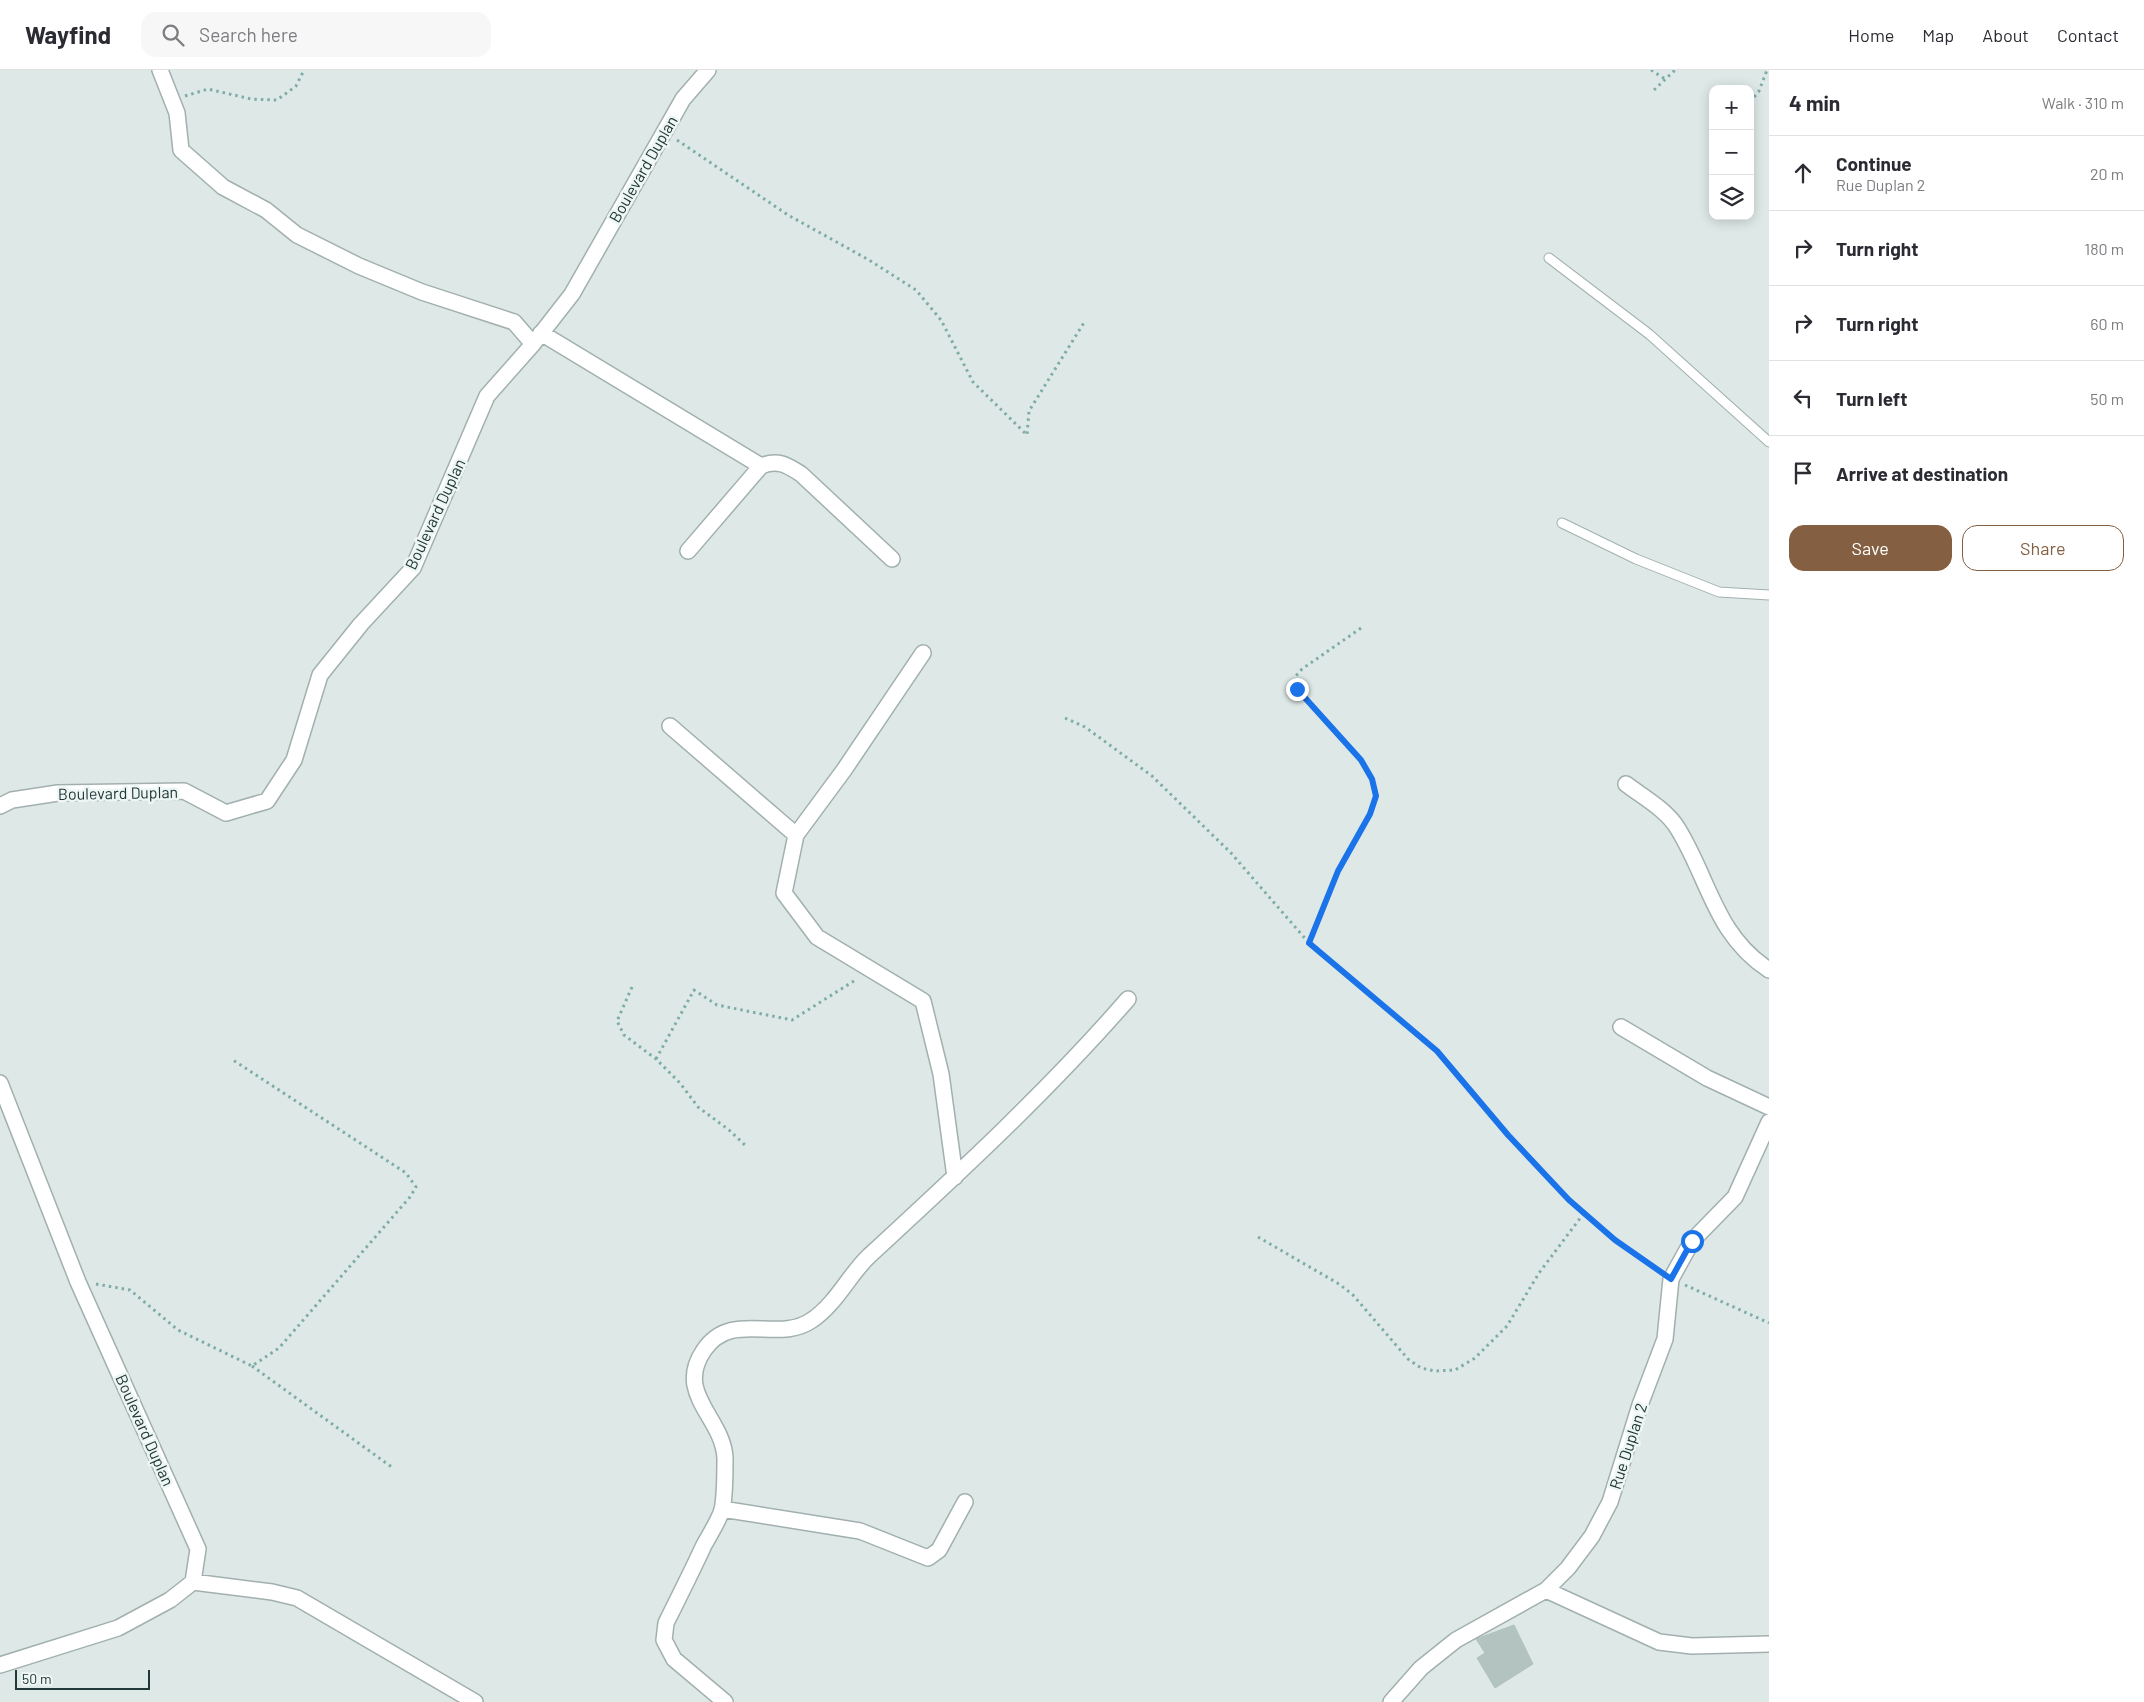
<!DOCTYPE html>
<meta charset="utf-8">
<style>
body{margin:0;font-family:Barlow,sans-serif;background:#f7f7f7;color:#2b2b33}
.controls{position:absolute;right:15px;top:15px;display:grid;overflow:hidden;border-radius:10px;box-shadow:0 2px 12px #0003}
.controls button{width:45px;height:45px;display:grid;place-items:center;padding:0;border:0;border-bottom:1px solid #e1e1e2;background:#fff;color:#2b2b33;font:25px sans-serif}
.scale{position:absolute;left:15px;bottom:12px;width:135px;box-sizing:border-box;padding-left:5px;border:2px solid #203837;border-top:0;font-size:14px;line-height:18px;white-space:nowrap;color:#203837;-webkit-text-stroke:4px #eef6f4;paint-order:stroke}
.stop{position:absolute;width:15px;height:15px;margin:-11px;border:4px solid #1a73e8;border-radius:50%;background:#fff}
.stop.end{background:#1a73e8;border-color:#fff;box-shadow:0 1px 5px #0008}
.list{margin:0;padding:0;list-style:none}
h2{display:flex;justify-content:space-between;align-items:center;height:65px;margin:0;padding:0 20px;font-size:21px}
h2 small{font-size:16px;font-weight:400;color:#7c7c81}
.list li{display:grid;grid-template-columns:32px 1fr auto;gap:15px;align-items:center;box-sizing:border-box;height:75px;padding:0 20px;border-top:1px solid #e1e1e2}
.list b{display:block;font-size:19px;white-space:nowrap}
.list p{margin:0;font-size:16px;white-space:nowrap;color:#7c7c81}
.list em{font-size:16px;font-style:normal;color:#7c7c81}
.actions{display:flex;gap:10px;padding:15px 20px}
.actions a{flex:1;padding:11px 0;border:1px solid #845f42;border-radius:15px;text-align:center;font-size:18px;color:#845f42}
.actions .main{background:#845f42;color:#fff}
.icon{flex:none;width:28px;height:28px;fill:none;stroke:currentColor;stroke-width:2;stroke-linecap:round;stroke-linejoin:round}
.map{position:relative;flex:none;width:1769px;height:1632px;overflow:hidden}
header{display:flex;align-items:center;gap:30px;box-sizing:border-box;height:70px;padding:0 25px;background:#fff;border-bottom:1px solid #e1e1e2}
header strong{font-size:24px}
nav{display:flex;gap:28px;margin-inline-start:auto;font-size:18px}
.search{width:350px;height:45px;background:#f7f7f7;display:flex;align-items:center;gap:12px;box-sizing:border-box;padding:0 18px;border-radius:15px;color:#7c7c81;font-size:19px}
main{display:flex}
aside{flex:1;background:#fff}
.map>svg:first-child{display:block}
.building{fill:#b3c4c0;stroke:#b0c2bf}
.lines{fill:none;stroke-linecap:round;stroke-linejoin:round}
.lane-casing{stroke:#a1b0af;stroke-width:11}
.street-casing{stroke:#a1b0af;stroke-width:18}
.path{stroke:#7eaca8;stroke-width:3;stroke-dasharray:2.5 4;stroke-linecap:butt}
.lane{stroke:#fff;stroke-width:9}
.street{stroke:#fff;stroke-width:15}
.route{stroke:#1a73e8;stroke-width:6}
.labels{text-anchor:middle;stroke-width:5;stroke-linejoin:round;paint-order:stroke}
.street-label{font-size:16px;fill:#203837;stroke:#eef6f4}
</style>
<header>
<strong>Wayfind</strong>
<div class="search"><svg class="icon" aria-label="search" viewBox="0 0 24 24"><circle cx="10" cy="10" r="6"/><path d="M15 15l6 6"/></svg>Search here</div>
<nav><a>Home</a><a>Map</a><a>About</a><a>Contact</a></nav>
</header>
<main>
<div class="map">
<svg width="1769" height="1632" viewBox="0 0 1769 1632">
<rect width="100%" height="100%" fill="#dee9e7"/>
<path class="building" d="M1514,1555l19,39 -38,24 -18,-30 8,-5 -9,-14z"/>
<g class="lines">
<g class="lane-casing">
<path id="lane" d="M1549,188l100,76 120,108
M1562,453l74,36 83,33 50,3"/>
</g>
<g class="street-casing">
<path id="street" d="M160,0l17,43 4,37 42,37 43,23 31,25 62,31 63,26 92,30 19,22
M541,263l220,133c17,-7 26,-1 40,8l91,85
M688,481l73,-85
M923,583l-79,117 -48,65 -12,58 33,44 106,64 18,73 14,103
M670,656l126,109
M1626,714c17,13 41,26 52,45 31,50 37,106 91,141
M0,736l12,-6 46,-7 126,-2 42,22 41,-12 27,-41 26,-85 41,-51 52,-56 74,-172 46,-52 39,-50 111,-195 25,-29
M1621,957l86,51 62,29
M0,1013l78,199 120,267 -5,33 -23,18 -52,28 -118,37
M722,1439l138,22 68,27 11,-8 26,-48
M193,1512l79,10 25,6 178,104
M1546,1520l113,52 33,4 77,-2
M725,1632l-51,-43 -10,-19 2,-17c13,-26 26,-52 38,-78 6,-11 14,-23 18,-35 3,-13 3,-39 3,-52 -2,-41 -51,-64 -21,-108 28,-41 74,-6 108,-30 24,-16 37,-45 57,-64 90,-83 179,-165 259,-257
M1391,1632l30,-34 35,-28 90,-50 22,-22 24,-32 18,-34 30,-97 25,-66 6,-60 21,-38 43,-44 34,-75"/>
</g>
<path class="path" d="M1651,0l14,9
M1654,20l21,-20
M185,26l23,-7 43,10 26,1 19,-14 8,-16
M1750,32l9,-11 8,-21
M677,70l111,75 81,45 47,30 25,30 32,62 54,53 2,-24 56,-90
M1065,648l20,9 67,49 79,77 78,90 128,108 71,84 61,65 46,40 43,30
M1309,873l29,-72 32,-57 6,-18 -3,-17 -12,-19 -64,-71 -3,-11 8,-9 62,-43
M632,917l-15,34 7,14 32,24 24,24 18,24 31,23 17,16
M656,989l38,-69 23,15 75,15 65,-41
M1258,1167l81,47 14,11 55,64 13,9 14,3 20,-1 20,-12 32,-32 32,-53 45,-60
M96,1214l34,6 48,40 74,36 27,-18 131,-151 6,-10 -10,-14 -173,-113
M1685,1215l84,38
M252,1296l141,102"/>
<use href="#lane" class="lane"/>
<use href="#street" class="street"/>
</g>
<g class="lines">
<path class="route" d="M1297,619l64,71 11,19 4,17 -6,18 -32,57 -29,72 128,108 71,84 61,65 46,40 56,39 21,-38"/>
</g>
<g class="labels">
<g class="street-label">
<text transform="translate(643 99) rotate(-60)" y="6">Boulevard Duplan</text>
<text transform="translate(435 444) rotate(-65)" y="6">Boulevard Duplan</text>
<text transform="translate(118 723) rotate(-1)" y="6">Boulevard Duplan</text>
<text transform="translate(145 1360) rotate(66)" y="6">Boulevard Duplan</text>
<text transform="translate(1628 1376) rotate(-72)" y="6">Rue Duplan 2</text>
</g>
</g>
</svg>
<div class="controls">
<button>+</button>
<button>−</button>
<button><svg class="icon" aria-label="layers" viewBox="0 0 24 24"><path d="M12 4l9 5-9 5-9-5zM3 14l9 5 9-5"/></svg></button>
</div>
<div class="scale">50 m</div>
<div class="stop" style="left:1692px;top:1171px"></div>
<div class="stop end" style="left:1297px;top:619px"></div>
</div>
<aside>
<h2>4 min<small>Walk · 310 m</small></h2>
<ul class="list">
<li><svg class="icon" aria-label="ahead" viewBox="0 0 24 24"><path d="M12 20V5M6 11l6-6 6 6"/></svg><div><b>Continue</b><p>Rue Duplan 2</p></div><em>20 m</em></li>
<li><svg class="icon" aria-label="right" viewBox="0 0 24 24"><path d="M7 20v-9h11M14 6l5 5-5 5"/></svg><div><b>Turn right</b></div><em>180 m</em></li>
<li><svg class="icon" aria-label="right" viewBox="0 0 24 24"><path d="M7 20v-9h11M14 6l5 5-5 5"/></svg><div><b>Turn right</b></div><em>60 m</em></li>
<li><svg class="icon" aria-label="left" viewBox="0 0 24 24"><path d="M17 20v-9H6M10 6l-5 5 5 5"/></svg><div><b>Turn left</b></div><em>50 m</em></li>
<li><svg class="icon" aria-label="arrive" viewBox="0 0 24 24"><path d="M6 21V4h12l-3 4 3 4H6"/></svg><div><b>Arrive at destination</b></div></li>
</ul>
<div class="actions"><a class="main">Save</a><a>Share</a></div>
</aside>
</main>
